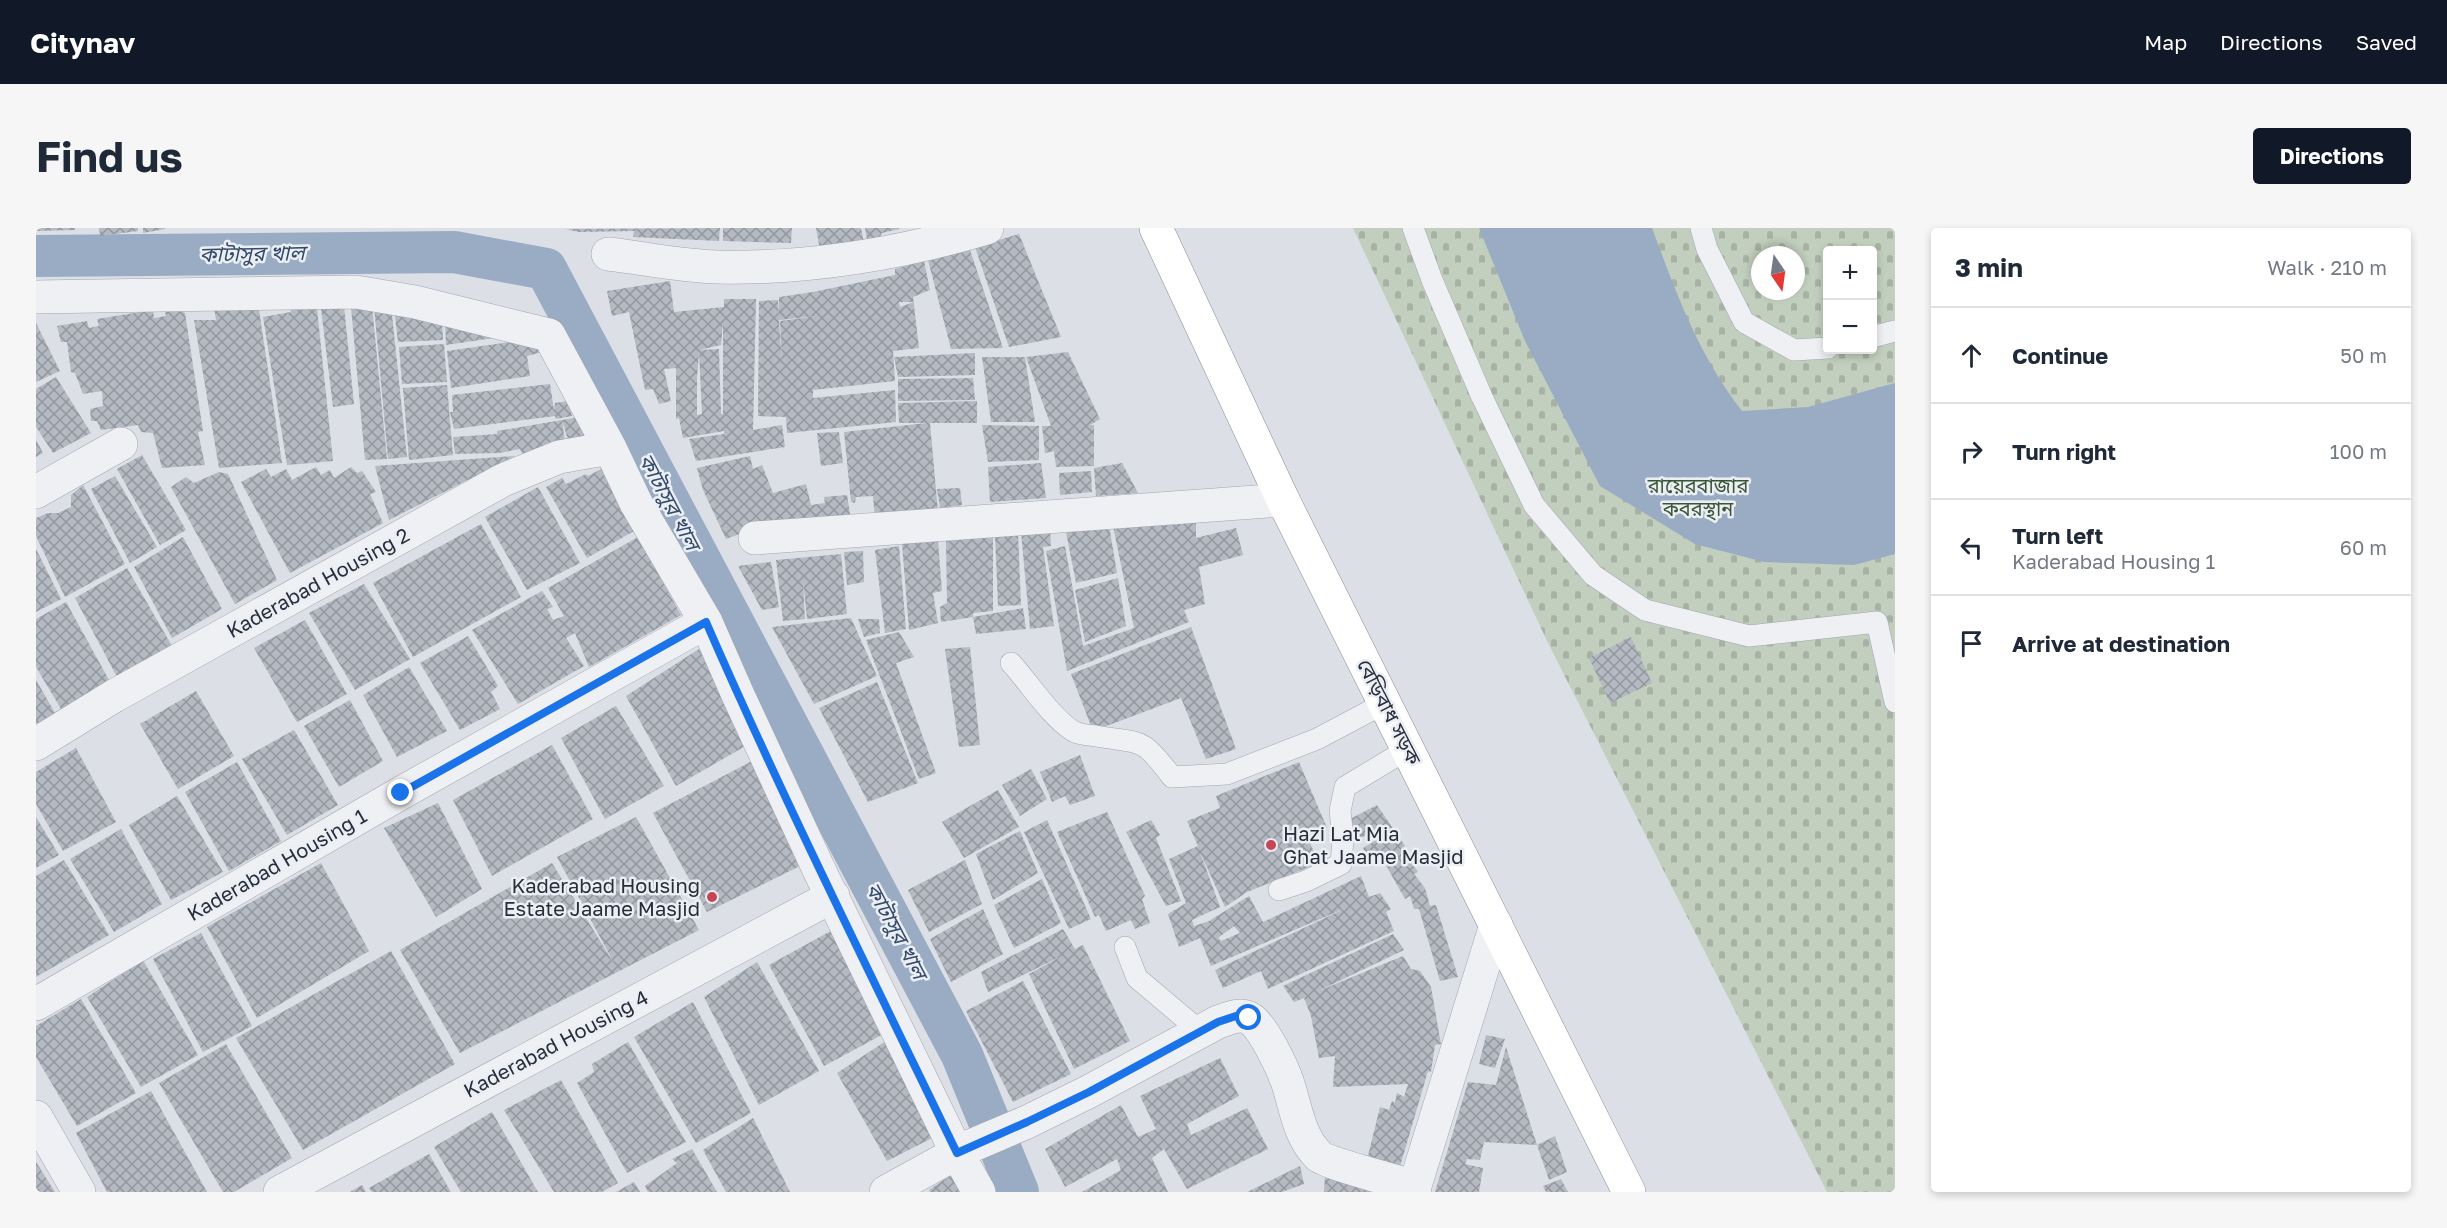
<!DOCTYPE html>
<meta charset="utf-8">
<style>
body{margin:0;font-family:"Golos Text","Noto Sans Bengali",sans-serif;background:#f6f6f7;color:#1f2937}
.controls{position:absolute;right:18px;top:18px;display:grid;overflow:hidden;border-radius:6px;box-shadow:0 3px 9px #0003}
.controls button{width:54px;height:54px;display:grid;place-items:center;padding:0;border:0;border-bottom:2px solid #e0e1e3;background:#fff;color:#1f2937;font:30px sans-serif}
.compass{position:absolute;left:1715px;top:18px;width:54px;height:54px;border-radius:50%;background:#fff;box-shadow:0 3px 9px #0003;rotate:167deg}
.stop{position:absolute;width:18px;height:18px;margin:-14px;border:4px solid #1a73e8;border-radius:50%;background:#fff}
.stop.end{background:#1a73e8;border-color:#fff;box-shadow:0 2px 6px #0008}
.list{margin:0;padding:0;list-style:none}
h2{display:flex;justify-content:space-between;align-items:center;height:78px;margin:0;padding:0 24px;font-size:26px}
h2 small{font-size:20px;font-weight:400;color:#747a83}
.list li{display:grid;grid-template-columns:39px 1fr auto;gap:18px;align-items:center;box-sizing:border-box;height:96px;padding:0 24px;border-top:2px solid #e0e1e3}
.list b{display:block;font-size:22px;white-space:nowrap}
.list p{margin:0;font-size:20px;white-space:nowrap;color:#747a83}
.list em{font-size:20px;font-style:normal;color:#747a83}
.icon{flex:none;width:33px;height:33px;fill:none;stroke:currentColor;stroke-width:2;stroke-linecap:round;stroke-linejoin:round}
.map{position:relative;flex:none;width:1859px;height:964px;overflow:hidden;border-radius:6px}
header{display:flex;align-items:center;gap:36px;box-sizing:border-box;height:84px;padding:0 30px;background:#111827;color:#fff}
header strong{font-size:28px}
nav{display:flex;gap:33px;margin-inline-start:auto;font-size:21px}
.intro{display:flex;align-items:center;justify-content:space-between;box-sizing:border-box;height:144px;padding:0 36px}
h1{margin:0;font-size:42px}
.button{padding:15px 27px;border-radius:6px;background:#111827;color:#fff;font-size:21px;font-weight:700}
main{display:flex;gap:36px;padding:0 36px}
aside{flex:1;background:#fff;border-radius:6px;box-shadow:0 3px 9px #0003}
.map>svg:first-child{display:block}
.cemetery{fill:url(#cemetery-stones);fill-rule:evenodd}
.water{fill:#99acc4}
.lines{fill:none;stroke-linecap:round;stroke-linejoin:round}
.canal{stroke:#99acc4;stroke-width:42}
.building{fill:url(#building-cross-hatch);fill-rule:evenodd}
.service-casing{stroke:#a2a6af;stroke-width:22}
.minor-casing{stroke:#a2a6af;stroke-width:34}
.trunk-casing{stroke:#858d9b;stroke-width:34}
.service{stroke:#eef0f4;stroke-width:21}
.minor{stroke:#eef0f4;stroke-width:33}
.trunk{stroke:#fff;stroke-width:33}
.route{stroke:#1a73e8;stroke-width:8}
.poi-dot{fill:#c54756;stroke:#ebeef3;stroke-width:2}
.labels{text-anchor:middle;stroke-width:5;stroke-linejoin:round;paint-order:stroke}
.park-label{font-size:20px;fill:#3a5535;stroke:#ebeef3}
.street-label{font-size:20px;fill:#272d3b;stroke:#ebeef3}
.poi-label{font-size:20px;fill:#272d3b;stroke:#ebeef3;text-anchor:start}
.water-label{font-size:21px;font-style:italic;fill:#344b6c;stroke:#ebeef3}
</style>
<header>
<strong>Citynav</strong>
<nav><a>Map</a><a>Directions</a><a>Saved</a></nav>
</header>
<div class="intro"><h1>Find us</h1><a class="button">Directions</a></div>
<main>
<div class="map">
<svg width="1859" height="964" viewBox="0 0 1859 964">
<defs>
<pattern id="cemetery-stones" width="16" height="16" patternUnits="userSpaceOnUse" patternTransform="scale(1.5)"><rect width="16" height="16" fill="#c2cfbe"/><path d="M2 7V4a2 2 0 0 1 4 0v3zM10 15v-3a2 2 0 0 1 4 0v3z" fill="#a7b2a4"/></pattern>
<pattern id="building-cross-hatch" width="8" height="8" patternUnits="userSpaceOnUse" patternTransform="scale(1.5)"><rect width="8" height="8" fill="#b4b9c2"/><path d="M0 0l8 8M0 8l8-8" fill="none" stroke="#92979f"/></pattern>
</defs>
<rect width="100%" height="100%" fill="#dcdfe5"/>
<path class="cemetery" d="M1317,0h542v964h-68l-278,-547zM1792,22h44v100h-44zM1724,27h36v36h-36z"/>
<path class="water" d="M1443,0h173c25,67 46,126 90,183l66,-4 87,-24v171l-41,11 -90,-3 -69,-18 -95,-58 -75,-145z"/>
<g class="lines">
<path class="canal" d="M0,28l418,-4 92,17 416,786 56,137"/>
</g>
<path class="building" d="M0,0h39v2l-39,1z
M63,0h39v3l-38,5z
M107,0h22v1l-22,4z
M684,0l-1,13 -86,-4 1,-6 -56,1 -12,-3z
M687,0h69l-1,15 -68,-2z
M780,0h45l3,14 -44,8z
M829,0h34v1l-17,4 -2,4 -13,3z
M983,6l42,103 -52,10 -34,-100z
M934,22l33,98 -52,1 -23,-89z
M888,33l6,29 -17,7 6,51 -26,3 2,30 -82,9v8l82,-8 1,32 -109,11 -1,-16 -28,-1 1,-115 19,-1 1,16v-19l34,-5 82,-17v-6zM863,74h15l-14,5zM780,88l-36,5 2,43 -3,-44z
M634,53l4,31 50,-5v-8h32l-3,131 29,-5 3,22 -89,14 -7,-22 35,-5v-3l-41,7 -4,-20 -3,1v-51l-12,1 7,32 -12,3 -6,-15 -8,1 -16,-78 -17,4 -5,-25zM687,94v92h-2l-2,-65 -20,1 22,-5zM663,124l3,62 -5,1v-37z
M280,71l17,162 -46,4 -24,-148 28,-5 -2,-11z
M222,75l24,160 -63,5 -25,-148h22l-2,-13z
M355,77l16,152 -19,2 -14,-153z
M308,78l10,98 -21,3 -12,-98z
M336,78l15,153 -22,1 -14,-153z
M358,80l48,9 1,23 -45,2z
M141,81l8,4 18,118 -5,1 7,33 -43,3 -9,-35 -12,-1 -3,-7 -37,5 -4,-9h-6l-1,-12 13,-3 -1,-15 -19,3 -8,-21 -4,-1 -4,-30h-6l-4,-16 30,-5 2,7 10,-2 -2,-7 56,-9 1,8 12,-2 -1,-4z
M409,92l62,16 -61,9z
M0,95l24,48 -24,11z
M488,112l22,11 -19,5 3,20 -79,12 -4,-37z
M408,116l3,38 -45,2 -3,-37z
M1032,124l32,67 -10,6h4v41l-38,1 -2,-16 -9,2 -3,-27h9l-25,-69z
M939,125v22l-77,2 -4,-20z
M946,129h43l10,65h-44z
M20,149l35,56 -38,20 -17,-26v-38z
M937,150l2,22 -77,1v-22z
M514,156l4,27 1,-8 13,-2 4,15 -16,3 -1,-3 -101,13 -4,-17h3l-1,-17z
M411,157l6,70 -44,5 -6,-72z
M941,173v22h-47l8,89 -63,6 -2,-22 -17,1 -1,6 -4,-1 -7,-70 83,-9h-28l-1,-20z
M544,189l8,18 -20,5 -6,-20 3,22 -42,13 -3,-6 -21,4 -44,1 -2,-17 44,-3v-3l65,-11z
M946,197l57,1v34l-51,2z
M803,204l4,31 -22,3 -4,-33z
M0,212l7,13 -7,4z
M106,227l44,75 -26,15 -43,-76z
M479,228l-126,64 -14,-54z
M714,228l3,13 9,-4 11,28 33,-9 5,21 14,-2 -1,-6 23,-2 4,25 -82,3 -43,16 -23,-49 -6,-22z
M1005,235l5,35 -56,4 -2,-35z
M1086,235l16,30 -42,3 -2,-28z
M571,238l34,61 -54,31 -41,-71 16,-9 4,6 20,-10 2,2z
M280,239l5,8 9,-5 4,8 17,-11 6,6 5,-2 14,21 -6,2 13,29 -93,50 -49,-91 25,-13 5,8 15,-8 6,11z
M1055,243l1,21 -32,3 -1,-22z
M183,244l9,2 49,106 -42,24 -64,-117 15,-10 8,6z
M79,248l42,71 -27,16 -39,-74z
M47,257l42,79 -60,33 -29,-61v-18l12,-5h10l13,-6v-12z
M502,259l42,76 -53,27 -42,-73z
M924,260l2,17 -22,3 -3,-19z
M1134,287l2,10 24,-5v18l40,-10 7,27 -44,12 6,37 -21,6 5,12 -122,49 -21,-120 19,-5 18,100 51,-18 -21,-102z
M445,296l40,73 -108,60 -40,-74z
M1073,297l8,48 -41,10 -11,-56z
M1014,300l1,18 -8,1 11,79 -24,3 -9,-97z
M982,304l3,73 -23,1 -3,-71z
M957,307v76l-20,2v4l-32,5 -1,-15 7,-4 -1,-62z
M147,309l39,72 -50,29 -38,-71z
M602,309l43,78 -92,52 -14,-34 -9,5 18,28 -66,38 -46,-74 70,-39 11,16 -6,2 6,11 11,-4 -16,-28z
M902,313l4,50 -9,2 5,30 -29,7 -7,-86z
M863,318l7,83 -21,4 -10,-83z
M0,321l25,50 -25,13z
M827,323l1,31 -17,3 -3,-33z
M805,326l6,60 -40,5 -4,-39 2,39 -22,2 -7,-61z
M735,334l8,45 -17,3 -24,-44z
M91,340l45,78 -55,31 -42,-79z
M1082,350l8,48 -41,16 -10,-52z
M328,356l46,75 -55,31 -46,-77z
M30,374l43,78 -48,29 -25,-42v-48z
M987,380l3,21 -50,5 -3,-17z
M815,390l26,58 -63,28 -42,-77z
M822,391h21l1,14 -16,4z
M269,392l42,74 -50,28 -43,-74z
M1155,399l45,122 -30,10 -25,-61 -88,33 -22,-57z
M863,404l15,25 -18,6 40,110 -17,6 -53,-139z
M432,408l30,50 -7,6 9,17 -40,21 -40,-67z
M1595,409l21,46 -42,20 -21,-45z
M934,419l10,98 -21,2 -14,-98z
M663,421l50,95 -73,42 -50,-90z
M373,439l38,64 -50,26 -34,-62z
M0,452l19,33 -19,12z
M841,454l41,101 -50,19 -49,-94z
M160,463l38,65 -56,33 -38,-65z
M314,472l33,61 -44,26 -35,-61z
M580,478l48,80 -59,33 -44,-81z
M258,502l44,75 -51,30 -45,-76z
M516,517l41,74 -101,57 -39,-76z
M40,520l40,74 -53,29 -27,-47v-32z
M1044,527l15,41 -25,9 -5,-9 -13,6 -12,-30z
M716,533l50,104 -95,47 -54,-99z
M201,534l44,79 -52,30 -44,-79z
M1263,534l28,66 -20,8 12,27 -72,29 -22,15 -25,-55 20,55 -28,13 2,6 15,-5 40,-25 14,26 98,-46 8,21 11,-4 11,16 -5,3 8,19 -126,58 -7,-18 -38,17 -8,-18 133,-63 -137,59 -11,-28 -21,9 -11,-33 18,-11 -17,-44 29,-13 -11,-25 33,-13 -4,-12zM1198,698l6,7 -19,8 -3,-3z
M995,541l16,30 -27,17 -18,-31z
M962,562l21,37 -55,31 -22,-36z
M141,568l46,76 -52,28 -42,-75z
M402,575l44,86 -46,28 -52,-89z
M1341,577l28,41 -3,2 16,24 -4,2 11,14 5,18 6,-1 22,72 -18,4 -21,-72h-5l-4,-13 -5,3 -22,-39 -12,7 -8,-19 13,-8 -5,-8 -10,6 -11,-19z
M1071,584l38,84 -3,3 8,24 -15,6 -4,-9 -25,11 -7,-16 -4,2 -38,-85z
M0,589l23,38 -23,13z
M600,589l63,113 -239,123 -60,-103 152,-87 63,102 -58,-108z
M1011,592l44,99 -22,10 -45,-97z
M1115,592l9,15 -4,3 25,63 -15,5 -40,-74z
M85,601l41,75 -48,28 -44,-73z
M984,603l18,42 -45,27 -17,-46z
M28,632l45,75 -73,42v-101z
M929,632l17,44 -53,28 -21,-42z
M285,635l48,88 -112,67 -50,-91z
M1006,651l19,44 -47,25 -20,-43z
M947,681l20,45 -52,28 -21,-43z
M800,700l55,102 -67,36 -55,-101z
M1027,701l12,20 8,-4 47,96 -56,28 -45,-95 33,-18 -74,36 -7,-20z
M165,705l51,93 -49,26 -50,-93z
M1357,706l11,16 -88,42 87,-36 8,13 9,2 11,16 10,57 -6,1 -4,27 -3,-1 -29,99 -32,-10 13,-53 9,3 3,-9 3,2 2,-10 7,4 4,-13 -75,3 2,-31 -16,2 -8,-42 -7,-18 -10,4 -11,-16z
M355,723l64,113 -152,86 -67,-112z
M107,732l55,95 -57,32 -54,-90z
M721,734l62,109 -60,34 -55,-108z
M987,753l48,93 -58,28 -47,-91z
M45,771l55,94 -59,33 -41,-69v-31z
M657,774l58,111 -55,30 -62,-106z
M1450,807l19,4 -10,29 -16,-4z
M853,811l53,94 -55,28 -50,-88z
M592,814l58,100 -59,31 -50,-90 17,-11 -2,-8z
M190,816l66,114 -58,34h-11l-64,-109z
M1470,819l31,98 -53,-3 -4,18 -13,-1 -2,5 18,4 -4,24h-44l33,-110 28,3z
M1184,830l19,38 -52,28 4,11 56,-27 21,41 -81,40 -23,-40 -12,9 16,34h-86l39,-22 -4,-11 -52,28 -20,-38 76,-44 17,32 18,-8 -16,-33z
M525,852l57,103 -16,9h-48l-50,-82z
M115,863l56,101h-100l-31,-59z
M456,884l46,80h-77l-27,-45z
M717,890l37,74h-64l-23,-42z
M1519,908l12,36 -18,8 -12,-35z
M656,921l25,43h-69l-3,-6 32,-23 -5,-4z
M393,926l22,38h-79l-3,-4z
M0,934l19,30h-19z
M1264,938l4,18 -22,8h-35z
M925,940l13,24h-44l-1,-2z
M1289,947l60,17h-61z
M1525,951l7,13h-22l-3,-6z
M598,954l6,10h-24z
M326,957l4,7h-16z"/>
<g class="lines">
<g class="service-casing">
<path id="service" d="M1377,0l19,52 50,117 52,108 59,70 52,35 104,26 128,-14 18,80
M1665,0l6,21 37,73 50,28 34,-2
M1836,109l23,-6
M975,435c19,21 40,54 62,68 6,4 16,4 23,5 47,8 45,0 76,41l55,-3 90,-35 68,-36
M1243,662l27,-9 35,-17 2,-26 -3,-27 5,-24 63,-38
M1089,719l12,31 64,54"/>
</g>
<g class="minor-casing">
<path id="minor" d="M572,26c35,4 73,12 109,13 92,2 182,-13 270,-39
M0,69l320,-5 59,10 134,33 61,113 26,55 70,119 32,73 83,179 136,279 22,39
M0,264l85,-48
M719,310l528,-38
M0,516l78,-48 389,-216 56,-23 51,-9
M0,776l365,-211 305,-171
M0,889l43,75
M244,964l553,-296
M850,964l80,-44 61,-26 61,-30 130,-70c9,-3 21,-9 31,-4 13,6 33,49 38,63 9,25 11,55 32,75 8,7 80,26 96,31
M1377,964l83,-267"/>
</g>
<g class="trunk-casing">
<path id="trunk" d="M1120,0l127,272 346,692"/>
</g>
<use href="#service" class="service"/>
<use href="#minor" class="minor"/>
<use href="#trunk" class="trunk"/>
</g>
<g class="lines">
<path class="route" d="M365,565l305,-171c78,179 166,355 251,531l70,-31 62,-30 129,-70 18,-6 13,2"/>
</g>
<g class="poi-dot">
<circle cx="1235" cy="617" r="6"/>
<circle cx="676" cy="669" r="6"/>
</g>
<g class="labels">
<g class="park-label">
<text x="1662" y="265">রায়েরবাজার<tspan x="1662" dy="23">কবরস্থান</tspan></text>
</g>
<g class="street-label">
<text transform="translate(282 355) rotate(-29)" y="7">Kaderabad Housing 2</text>
<text transform="translate(1353 484) rotate(63)" y="7">বেড়িবাধ সড়ক</text>
<text transform="translate(241 637) rotate(-30)" y="7">Kaderabad Housing 1</text>
<text transform="translate(520 816) rotate(-28)" y="7">Kaderabad Housing 4</text>
</g>
<g class="poi-label">
<text x="1247" y="613">Hazi Lat Mia<tspan x="1247" dy="23">Ghat Jaame Masjid</tspan></text>
<text x="664" y="665" text-anchor="end">Kaderabad Housing<tspan x="664" dy="23">Estate Jaame Masjid</tspan></text>
</g>
<g class="water-label">
<text transform="translate(216 26) rotate(-1)" y="7">কাটাসুর খাল</text>
<text transform="translate(633 274) rotate(62)" y="7">কাটাসুর খাল</text>
<text transform="translate(860 703) rotate(62)" y="7">কাটাসুর খাল</text>
</g>
</g>
</svg>
<div class="controls">
<button>+</button>
<button>−</button>
</div>
<svg class="compass" viewBox="-18 -18 36 36"><path d="M0-13l5 13h-10z" fill="#e53935"/><path d="M0 13l5-13h-10z" fill="#747a83"/></svg>
<div class="stop" style="left:1213px;top:790px"></div>
<div class="stop end" style="left:365px;top:565px"></div>
</div>
<aside>
<h2>3 min<small>Walk · 210 m</small></h2>
<ul class="list">
<li><svg class="icon" aria-label="ahead" viewBox="0 0 24 24"><path d="M12 20V5M6 11l6-6 6 6"/></svg><div><b>Continue</b></div><em>50 m</em></li>
<li><svg class="icon" aria-label="right" viewBox="0 0 24 24"><path d="M7 20v-9h11M14 6l5 5-5 5"/></svg><div><b>Turn right</b></div><em>100 m</em></li>
<li><svg class="icon" aria-label="left" viewBox="0 0 24 24"><path d="M17 20v-9H6M10 6l-5 5 5 5"/></svg><div><b>Turn left</b><p>Kaderabad Housing 1</p></div><em>60 m</em></li>
<li><svg class="icon" aria-label="arrive" viewBox="0 0 24 24"><path d="M6 21V4h12l-3 4 3 4H6"/></svg><div><b>Arrive at destination</b></div></li>
</ul>
</aside>
</main>
